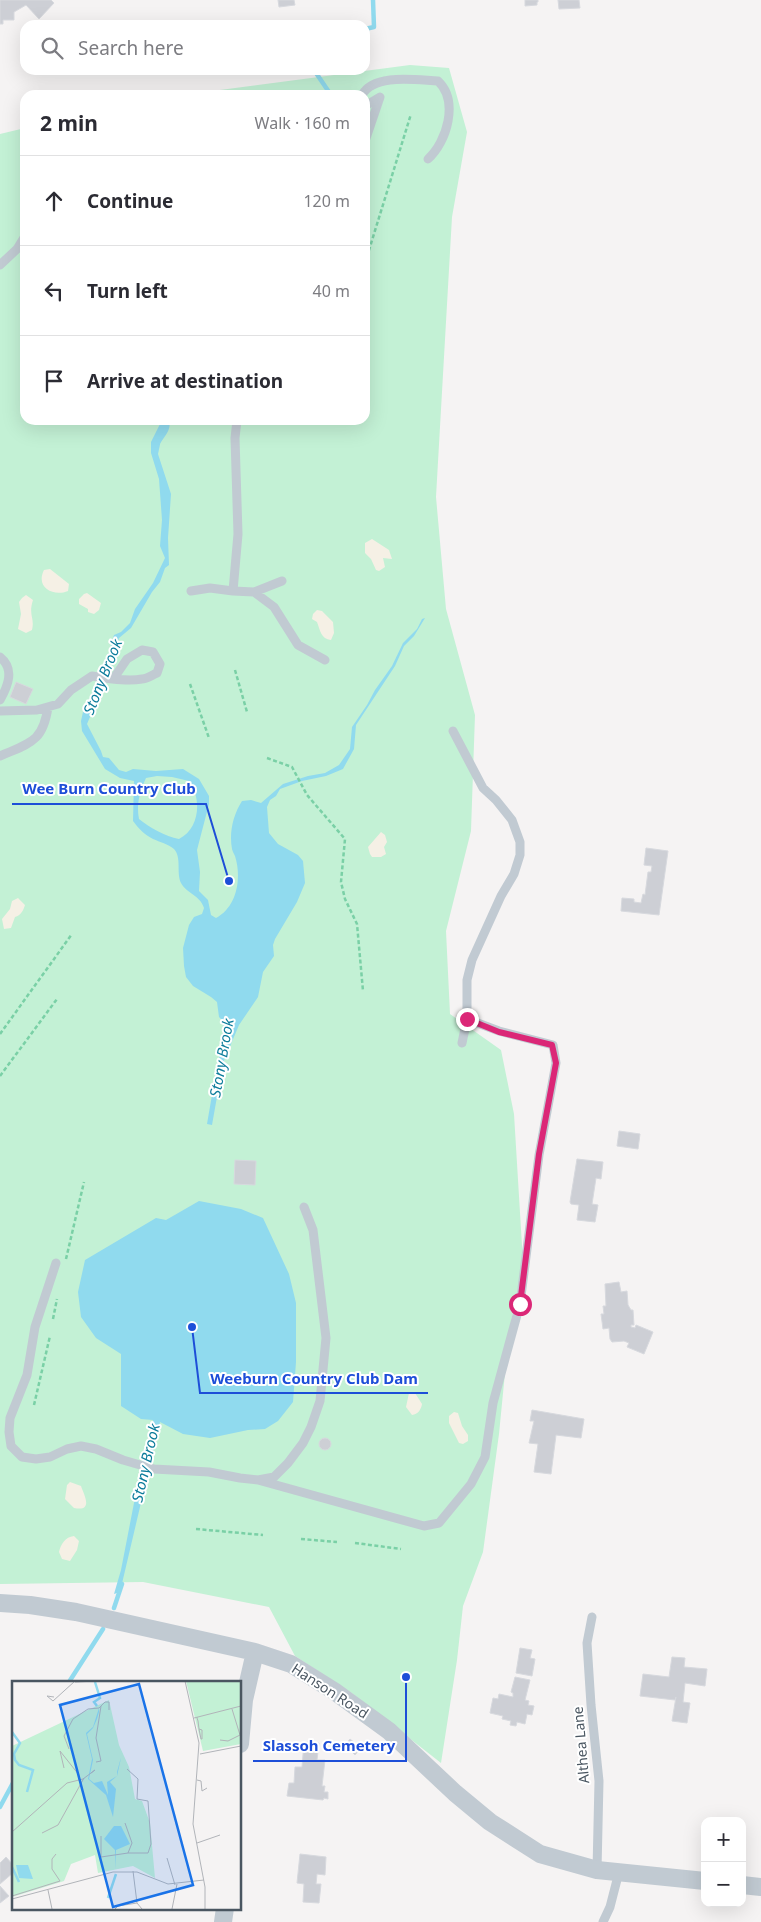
<!DOCTYPE html>
<meta charset="utf-8">
<style>
body{margin:0;font-family:"Noto Sans",sans-serif;background:#f2f2f3;color:#2b2b33}
.controls{position:absolute;right:15px;bottom:15px;display:grid;overflow:hidden;border-radius:10px;box-shadow:0 5px 20px #0002}
.controls button{width:45px;height:45px;display:grid;place-items:center;padding:0;border:0;border-bottom:1px solid #e1e1e2;background:#fff;color:#2b2b33;font:25px sans-serif}
.stop{position:absolute;width:15px;height:15px;margin:-11px;border:4px solid #db2777;border-radius:50%;background:#fff}
.stop.end{background:#db2777;border-color:#fff;box-shadow:0 1px 5px #0008}
.list{margin:0;padding:0;list-style:none}
h2{display:flex;justify-content:space-between;align-items:center;height:65px;margin:0;padding:0 20px;font-size:21px}
h2 small{font-size:16px;font-weight:400;color:#7c7c81}
.list li{display:grid;grid-template-columns:32px 1fr auto;gap:15px;align-items:center;box-sizing:border-box;height:90px;padding:0 20px;border-top:1px solid #e1e1e2}
.list b{display:block;font-size:19px;white-space:nowrap}
.list em{font-size:16px;font-style:normal;color:#7c7c81}
.icon{flex:none;width:28px;height:28px;fill:none;stroke:currentColor;stroke-width:2;stroke-linecap:round;stroke-linejoin:round}
.map{position:relative;flex:none;width:761px;height:1922px;overflow:hidden}
.search{position:absolute;background:#fff;box-shadow:0 5px 20px #0002;left:20px;top:20px;width:350px;height:55px;display:flex;align-items:center;gap:12px;box-sizing:border-box;padding:0 18px;border-radius:15px;color:#7c7c81;font-size:19px}
.panel{position:absolute;background:#fff;box-shadow:0 5px 20px #0002;left:20px;top:90px;width:350px;height:335px;border-radius:15px}
.map>svg:first-child{display:block}
.green{fill:#c3f1d5}
.sand{fill:#f5f0e5}
.water{fill:#90daee;fill-rule:evenodd}
.lines{fill:none;stroke-linecap:round;stroke-linejoin:round}
.stream{stroke:#90daee;stroke-width:4.5}
.building{fill:#cdcfd5;stroke:#d7d9de}
.path{stroke:#7ad0a6;stroke-width:2.5;stroke-dasharray:4 2.5;stroke-linecap:butt}
.lane{stroke:#c1cad2;stroke-width:9}
.street{stroke:#c1cad2;stroke-width:18}
.route{stroke:#db2777;stroke-width:6}
.labels{text-anchor:middle;stroke-width:4;stroke-linejoin:round;paint-order:stroke}
.street-label{font-size:14px;fill:#4a5661;stroke:#fff}
.water-label{font-size:15px;font-style:italic;fill:#0c7c9b;stroke:#fff}
.inset-river{fill:none;stroke:#90daee;stroke-width:2.5}
.inset-road{fill:none;stroke:#b1b4b9;stroke-width:1}
.view{fill:#1a73e8;fill-opacity:0.15;stroke:#1a73e8;stroke-width:2.5}
.inset-edge{fill:none;stroke:#4a5661;stroke-width:2.5}
.leader{fill:none;stroke:#1d4ed8;stroke-width:2}
.callout-dot{fill:#1d4ed8;stroke:#fff;stroke-width:2}
.callout-label{font-size:15px;text-anchor:middle;font-weight:bold;fill:#1d4ed8;stroke:#fff;stroke-width:4;stroke-linejoin:round;paint-order:stroke}
</style>
<div class="map">
<svg width="761" height="1922" viewBox="0 0 761 1922">
<rect width="100%" height="100%" fill="#f5f3f3"/>
<path class="green" d="M410,65l39,3 18,64 -15,85 -16,280 10,112 29,106 -4,116 -25,100 4,83 51,36 13,64 9,148 -14,70 -10,102 -16,118 -20,54 -6,54 -16,103 -88,-69 -58,-38 -26,-49 -126,-25 -143,2v-1450l25,-6v292h340v-325h-183z"/>
<path class="sand" d="M372,539l17,11 3,9 -9,-1 2,9 -6,4 -3,-1 -5,-11 -6,-6v-10z
M50,569l19,15 -1,7c-14,6 -33,-3 -24,-21z
M87,593l14,10 -2,7 -5,4 -6,-2v-3l-9,-5v-5l5,-5z
M26,595l7,5c-5,15 2,18 -1,30l-6,3 -8,-4 3,-15 -2,-12 3,-4z
M317,610l5,1 11,11 1,11 -3,7c-10,-1 -11,-10 -14,-18l-5,-3 1,-5z
M381,832l4,3 2,7 -3,5 2,7 -5,3h-9l-2,-3 -2,-7z
M18,898l7,7c-2,6 -4,10 -10,12l-4,11 -7,1 -2,-10 8,-10 2,-8z
M409,1393h6l7,11c-1,6 -4,10 -10,11l-6,-8z
M454,1412l4,1 4,13 6,9v6l-5,3 -4,-1 -10,-20v-7z
M70,1482l11,4c3,9 13,26 -7,22l-9,-9 2,-14z
M74,1536l5,5 -2,9 -7,11 -8,-2 -3,-7c2,-8 6,-15 15,-16z"/>
<path class="water" d="M162,420h6l-6,15 -4,19 13,40 -3,44 1,27 -4,3 -5,14 -8,10 -21,36 -12,10 -10,29 1,7 -6,10 -17,40 14,27 2,6 6,1 10,12 7,2 7,-3 23,2 27,-2 16,10 10,17v8l-12,46 3,22 -1,19 9,9 3,15 5,3c21,-11 26,-40 19,-62 0,0 -3,-6 -3,-7 -3,-16 1,-34 10,-48l9,-1 10,3 22,-19 25,-8 17,-3 14,-8 11,-16 2,-22 15,-22 8,-15 17,-24 11,-23 14,-14 5,-10 3,-1 -11,18 -10,10 -9,20 -39,59 -2,24 -11,20 -17,7 -24,5 -22,8 -4,7 -6,4 -3,7 2,26 9,11 20,11 5,6 2,22 -8,19 -22,37 -2,6 1,11 -11,16 -5,25 -19,28 -16,38 -11,62 -5,-1 11,-64 9,-23 -5,-17 -3,-3 -2,-15 -6,-5 -18,-11 -7,-9 -2,-11 -1,-18 6,-23 5,-8 8,-3 2,-6c-4,-13 -17,-14 -23,-25 -5,-11 1,-25 -7,-34 -6,-5 -14,-7 -21,-10 -8,-4 -15,-11 -20,-18l1,-40 -14,-3 -15,-9 -23,-38 -1,-10 2,-9 22,-45 9,-32 7,-3 9,-9 5,-14 18,-26 12,-25 -5,-12 2,-26 -3,-41 -8,-26v-11zM157,776l15,1 17,4c13,17 11,48 -10,58 -14,-3 -29,-11 -40,-20 -3,-15 1,-28 7,-41z
M199,1201l42,8 22,9 26,56 7,29v59l-3,40 -15,19 -13,8 -17,1 -38,8 -27,-4 -23,-12 -40,170 -6,2 7,-24 20,-103 12,-47 -12,-1 -20,-13v-52l-25,-16 -15,-21 -3,-25 7,-32 71,-42 10,2z"/>
<g class="lines">
<path class="stream" d="M365,29l9,-2 -1,-27
M314,70l17,25
M159,441c5,-8 10,-12 8,-21
M114,1608l8,-24
M69,1682l34,-53
M0,1807l14,-26"/>
</g>
<path class="building" d="M0,0h51l3,3 -15,16 -13,-14 -12,7v8h-11v4h-3z
M278,0h16l1,5 -16,2z
M525,0h13v2h-1v3l-12,1z
M558,0h21l1,8 -21,1z
M16,682l17,7 -7,15 -16,-7z
M646,848l22,3 -9,64 -38,-4 1,-13 12,1v3l7,1 2,-9 2,1 3,-23h3l1,-6 -8,-1z
M619,1131l21,3 -2,15 -21,-3z
M577,1159l26,3 -2,17 -5,-1 -4,26 6,1 -3,17 -18,-2 2,-15 -8,-1 -1,-2z
M235,1160l21,1 -1,24 -21,-1z
M619,1282l2,10 6,-1 1,14 3,5h2l1,15h-3v2l4,1 1,-3 17,7 -9,22 -17,-7 2,-4 -5,-2 -12,1 -2,-3 -1,-11 -6,1 -2,-15h3l-1,-8h3l-1,-22z
M532,1410l52,9 -3,19 -25,-3 -5,39 -17,-2 4,-28 -9,-1 5,-22h-4z
M319 1444a6 6 0 1 1 12 0a6 6 0 1 1-12 0Z
M520,1648l12,2 -2,8 5,1 -3,17 -16,-3z
M672,1657l13,1 -1,9 23,2 -2,17 -20,-3 -2,19 7,1 -3,20 -15,-2 4,-24 -1,3 -35,-4 3,-22 26,3z
M515,1677l15,3 -5,20 4,1 -1,4 6,1 -2,9 -5,-1 -2,10 -8,-2 -1,4 -6,-1 1,-4 -9,-2 1,-3 -13,-3 3,-15 5,1 1,-5 14,3v-4l-2,-1z
M350,1739l11,9 -6,7 -3,-3 1,-2 -7,-6z
M304,1742l15,1 -2,17h8l-3,26h3l-1,6h4v7l-4,-1 -1,2 -36,-4 2,-13h5l1,-16h7z
M300,1854l26,3 -1,18 -8,-1 -1,10h5l-2,19 -16,-1 1,-18 -7,-1z
M6,1857l8,9v6l-14,12v-21z
M0,1886l9,10 -9,7z"/>
<g class="lines">
<path class="path" d="M365,263l46,-149
M235,670l12,42
M190,684l19,54
M267,758l25,9 15,28 38,44 -4,43 4,17 12,25 6,67
M0,1034l72,-100
M0,1076l57,-77
M66,1259l18,-77
M53,1319l4,-20
M34,1405l16,-69
M196,1529l67,6
M301,1539l36,3
M355,1543l46,6"/>
<path class="lane" d="M362,95c12,-22 54,-15 76,-14 21,20 9,61 -10,78
M365,106l15,-9 -15,44
M0,265l17,-16 8,-13
M191,591l19,-3 23,3 5,-57 -3,-96 2,-18
M233,591l21,1 28,-11
M254,592l20,15 24,38 27,15
M0,657c15,12 8,29 0,43
M0,711l37,-1 21,-6 13,-14 21,-14c15,2 34,6 50,3 5,0 10,-4 15,-6l3,-9 -7,-12 -11,-2 -15,9 -13,19
M453,731l30,57 13,12 16,20 8,22v13l-6,19 -13,22 -29,64 -5,20v39l-5,24
M0,756c30,-13 43,-14 48,-49
M304,1207l9,23 13,108 -6,63 -9,26 -8,16 -15,20 -14,14 -16,3 166,46 15,-3 32,-39 14,-27 8,-54 27,-99 19,-149 17,-92 -3,-18 -54,-14 -32,-12
M56,1263l-21,64 -8,48 -17,43 -1,14 2,14 11,11 14,2 14,-2 17,-8 14,-3 15,3 27,11 31,9 55,3 31,6 18,2
M592,1617l-5,26 4,62 8,76 -2,89
M603,1922l7,-15 9,-35"/>
<path class="street" d="M0,1603l30,2 46,7 179,40 36,12 43,27 55,40 66,62 35,29 50,32 57,16 108,11
M240,1744l4,-44 11,-48
M742,1885l19,2
M223,1922l2,-14"/>
</g>
<g class="lines">
<path class="route" d="M467,1019l32,13 53,13 4,18 -17,91 -19,150"/>
</g>
<g class="labels">
<g class="street-label">
<text transform="translate(330 1691) rotate(33)" y="5">Hanson Road</text>
<text transform="translate(581 1745) rotate(-95)" y="5">Althea Lane</text>
</g>
<g class="water-label">
<text transform="translate(103 677) rotate(-68)" y="5">Stony Brook</text>
<text transform="translate(222 1058) rotate(-80)" y="5">Stony Brook</text>
<text transform="translate(146 1463) rotate(-77)" y="5">Stony Brook</text>
</g>
</g>
<g transform="translate(12 1681)">
<rect width="229" height="229" fill="#f5f3f3"/>
<path d="M174,0h55v63l-38,7zM97,19l10,45 10,22 6,32 7,2 8,22 5,55 -22,-12 -35,7 -3,-18 -24,9 -7,17 -52,16v-151z" fill="#c3f1d5"/>
<path d="M87,27v4l-2,7 -4,9 -6,6 6,26 -4,19 5,4 8,-2 6,14 -1,-13 10,-6v-4l3,-11 1,-3 -4,18 -7,6 6,7 -3,28 -7,-22 -18,-16 4,-20 -6,-26 7,-6zM102,145h7l9,18 -14,6v19l-1,-19 -11,-11zM16,184l5,14 -14,-1 -3,-13z" fill="#90daee"/>
<path class="inset-river" d="M83,1l5,16 -6,4 3,4M0,51l8,11 -6,11 1,6 4,5 14,5 -6,22M0,186l7,15M96,217l8,-24"/>
<path class="inset-road" d="M173,0l14,62 -6,81 12,63v22M63,1l22,-1M42,16l-7,-1 6,5 22,-20M185,36v1l1,3 1,8 2,10h1v-9l-3,-1M182,37l47,-12M208,59l8,1 12,-6 -8,-26M57,68l-5,-13 9,-17 15,-10 11,-1 6,-6h4v8M188,73l41,-8M84,81l5,-1 -5,-23 5,-32M52,87l-4,-17 19,24v5M115,88l11,10 -1,20M185,99l4,1 1,10 5,-3M113,142l7,20 -4,10h20l3,-9 -3,-43 -11,-2M0,151l55,-49 16,-4 12,-9 -4,3M30,152l16,-8 26,-47M89,155v21l27,-4M185,162l23,-8M155,177l8,27M121,190l4,32M36,209l4,19M0,215l48,-15 -8,-12v-10l4,-5M0,218l101,-27h24l31,12 36,-4M103,228l3,-3 19,-3 5,6M160,228l5,-25"/>
<path class="view" d="M127,3l54,201 -80,22 -53,-202z"/>
<rect width="229" height="229" class="inset-edge"/>
</g>
<path class="leader" d="M229 881L206 804H12M192 1327L200 1393H428M406 1677L406 1761H253"/>
<g class="callout-dot">
<circle cx="229" cy="881" r="5"/>
<circle cx="192" cy="1327" r="5"/>
<circle cx="406" cy="1677" r="5"/>
</g>
<g class="callout-label">
<text x="109" y="794">Wee Burn Country Club</text>
<text x="314" y="1384">Weeburn Country Club Dam</text>
<text x="329" y="1751">Slassoh Cemetery</text>
</g>
</svg>
<div class="controls">
<button>+</button>
<button>−</button>
</div>
<div class="stop" style="left:520px;top:1304px"></div>
<div class="stop end" style="left:467px;top:1019px"></div>
<div class="search"><svg class="icon" aria-label="search" viewBox="0 0 24 24"><circle cx="10" cy="10" r="6"/><path d="M15 15l6 6"/></svg>Search here</div>
<section class="panel">
<h2>2 min<small>Walk · 160 m</small></h2>
<ul class="list">
<li><svg class="icon" aria-label="ahead" viewBox="0 0 24 24"><path d="M12 20V5M6 11l6-6 6 6"/></svg><div><b>Continue</b></div><em>120 m</em></li>
<li><svg class="icon" aria-label="left" viewBox="0 0 24 24"><path d="M17 20v-9H6M10 6l-5 5 5 5"/></svg><div><b>Turn left</b></div><em>40 m</em></li>
<li><svg class="icon" aria-label="arrive" viewBox="0 0 24 24"><path d="M6 21V4h12l-3 4 3 4H6"/></svg><div><b>Arrive at destination</b></div></li>
</ul>
</section>
</div>
